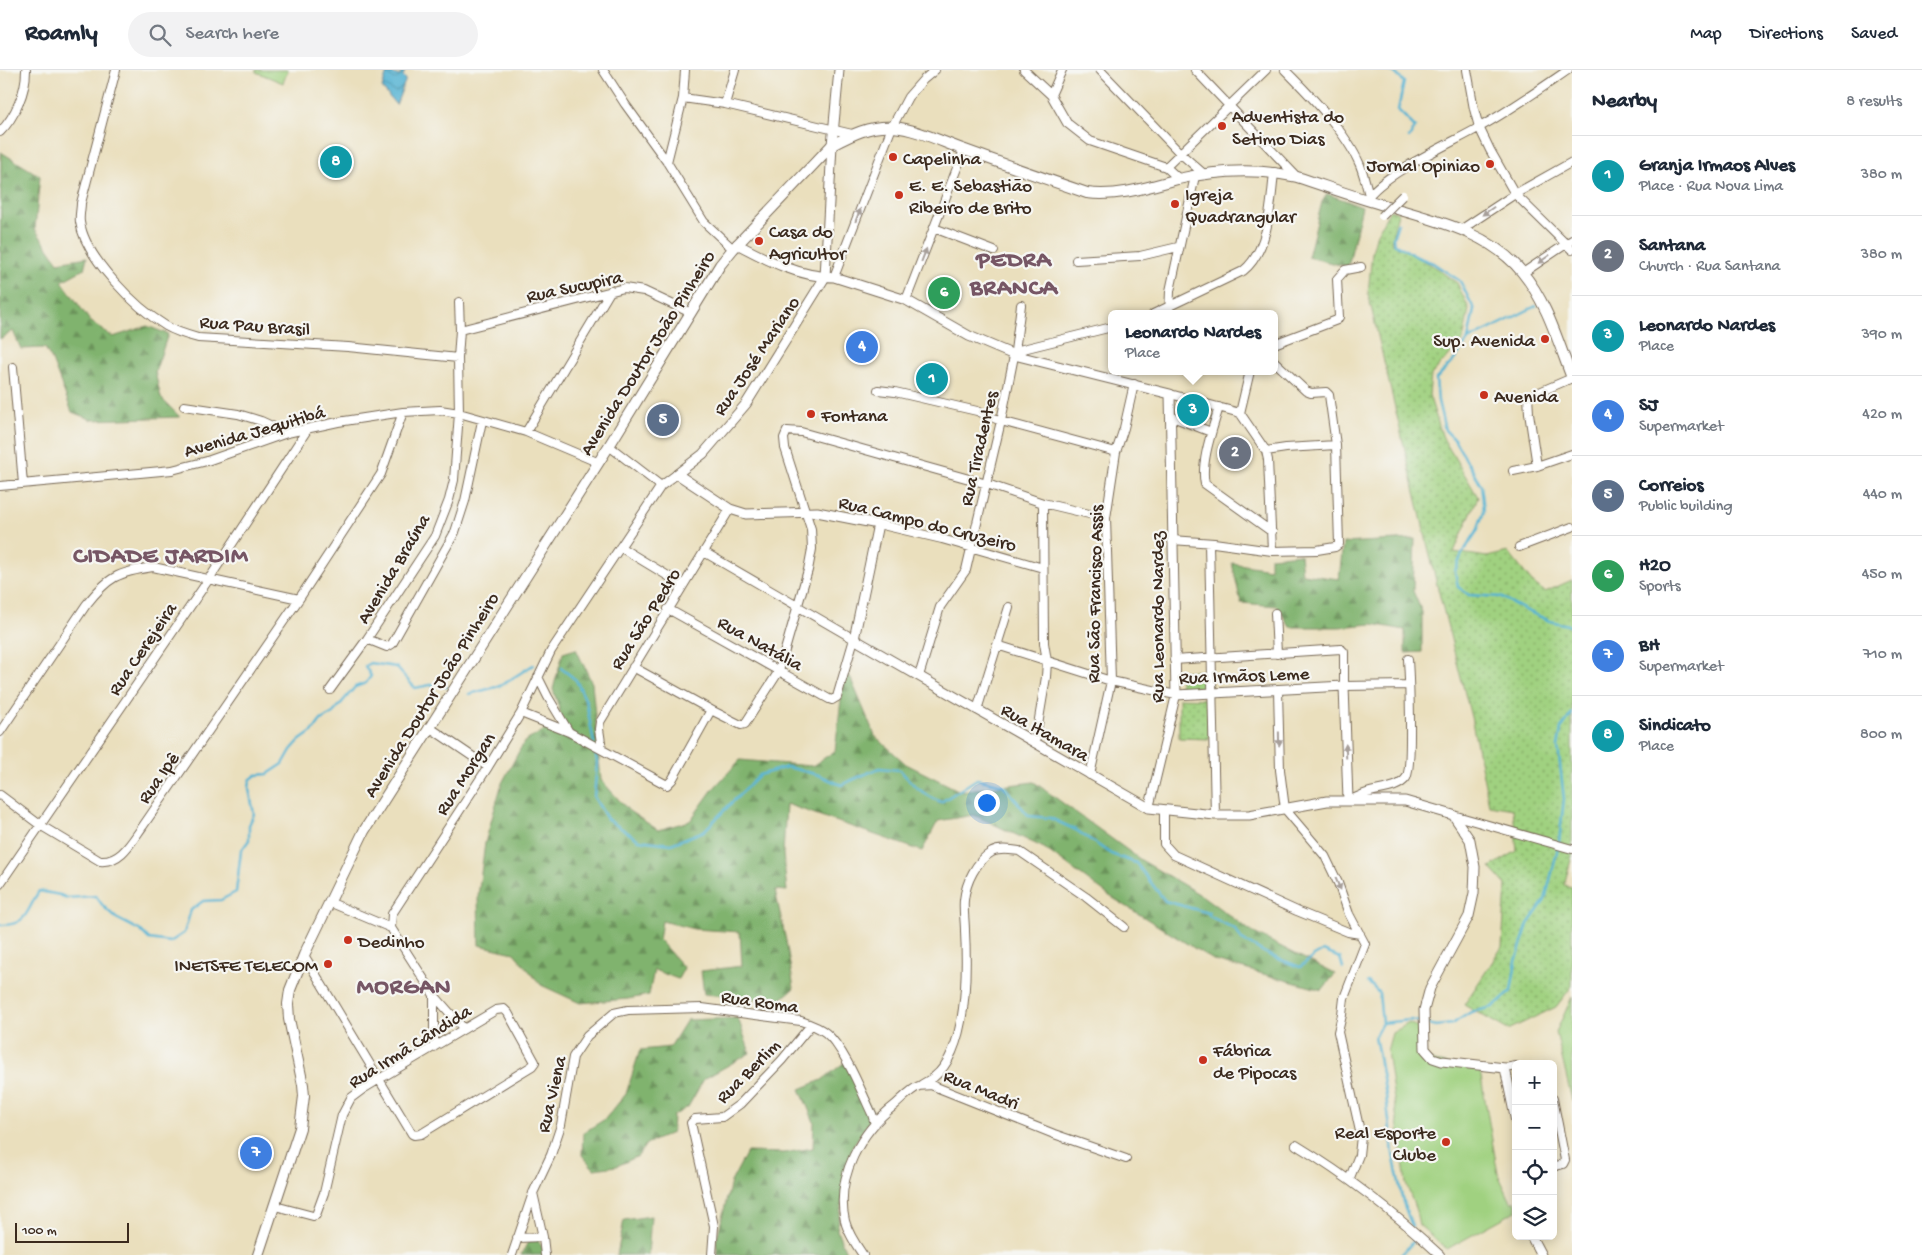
<!DOCTYPE html>
<meta charset="utf-8">
<style>
body{margin:0;font-family:"Gochi Hand",sans-serif;background:#f2f2f3;color:#1f2937}
.controls{position:absolute;right:15px;bottom:15px;display:grid;overflow:hidden;border-radius:8px;box-shadow:0 2px 12px #0003}
.controls button{width:45px;height:45px;display:grid;place-items:center;padding:0;border:0;border-bottom:1px solid #e0e1e3;background:#fff;color:#1f2937;font:25px sans-serif}
.scale{position:absolute;left:15px;bottom:12px;width:114px;box-sizing:border-box;padding-left:5px;border:2px solid #3b2a1e;border-top:0;font-size:14px;line-height:18px;white-space:nowrap;color:#3b2a1e;-webkit-text-stroke:4px #f6f6f2;paint-order:stroke}
.you{position:absolute;left:986px;top:732px;width:18px;height:18px;margin:-12px;border:4px solid #fff;border-radius:50%;background:#1a73e8;box-shadow:0 0 0 8px #1a73e833}
.badge{display:grid;place-items:center;width:32px;height:32px;border-radius:50%;background:#b45309;color:#fff;font-size:16px;font-weight:700}
.pin{position:absolute;translate:-50% -50%;border:2px solid #fff;box-shadow:0 1px 5px #0006}
.popup{position:absolute;left:1108px;top:240px;width:170px;height:65px;box-sizing:border-box;display:grid;place-content:center;border-radius:8px;background:#fff;filter:drop-shadow(0 1px 4px #0005);font-size:16px;white-space:nowrap;color:#747a83}
.popup b{font-size:19px;color:#1f2937}
.popup::after{content:'';position:absolute;left:50%;top:100%;margin-left:-10px;border:10px solid transparent;border-top-color:#fff}
.list{margin:0;padding:0;list-style:none}
h2{display:flex;justify-content:space-between;align-items:center;height:65px;margin:0;padding:0 20px;font-size:21px}
h2 small{font-size:16px;font-weight:400;color:#747a83}
.list li{display:grid;grid-template-columns:32px 1fr auto;gap:15px;align-items:center;box-sizing:border-box;height:80px;padding:0 20px;border-top:1px solid #e0e1e3}
.list b{display:block;font-size:19px;white-space:nowrap}
.list p{margin:0;font-size:16px;white-space:nowrap;color:#747a83}
.list em{font-size:16px;font-style:normal;color:#747a83}
.icon{flex:none;width:28px;height:28px;fill:none;stroke:currentColor;stroke-width:2;stroke-linecap:round;stroke-linejoin:round}
.map{position:relative;flex:none;width:1572px;height:1185px;overflow:hidden}
header{display:flex;align-items:center;gap:30px;box-sizing:border-box;height:70px;padding:0 25px;background:#fff;border-bottom:1px solid #e0e1e3}
header strong{font-size:24px}
nav{display:flex;gap:28px;margin-inline-start:auto;font-size:18px}
.search{width:350px;height:45px;background:#f2f2f3;display:flex;align-items:center;gap:12px;box-sizing:border-box;padding:0 18px;border-radius:28px;color:#747a83;font-size:19px}
main{display:flex}
aside{flex:1;background:#fff}
.map>svg:first-child{display:block}
.grass{fill:url(#grass-dots);stroke:#6e7e4f}
.forest{fill:url(#forest-firs);stroke:#5e6e46}
.green{fill:#a0d180;stroke:#6e7e4f}
.water{fill:url(#water-waves);stroke:#486e78}
.lines{fill:none;stroke-linecap:round;stroke-linejoin:round}
.stream{stroke:#54b3d3;stroke-width:2.5}
.minor-casing{stroke:#786956;stroke-width:10}
.tertiary-casing{stroke:#786956;stroke-width:11}
.secondary-casing{stroke:#786956;stroke-width:12}
.minor{stroke:#fff;stroke-width:8}
.tertiary{stroke:#fff;stroke-width:9}
.secondary{stroke:#fff;stroke-width:10}
.minor-bridge-casing{stroke:#786956;stroke-width:10;stroke-linecap:butt}
.minor-bridge{stroke:#fff;stroke-width:8}
.oneway{fill:#a79f9a}
.poi-dot{fill:#c8321e;stroke:#f6f6f2;stroke-width:2}
.labels{text-anchor:middle;stroke-width:4.5;stroke-linejoin:round;paint-order:stroke}
.poi-label{font-size:19px;fill:#3b2a1e;stroke:#f6f6f2;text-anchor:start}
.street-label{font-size:19px;fill:#3b2a1e;stroke:#f6f6f2}
.district-label{font-size:24px;font-weight:bold;letter-spacing:1px;fill:#765665;stroke:#f6f6f2}
</style>
<header>
<strong>Roamly</strong>
<div class="search"><svg class="icon" aria-label="search" viewBox="0 0 24 24"><circle cx="10" cy="10" r="6"/><path d="M15 15l6 6"/></svg>Search here</div>
<nav><a>Map</a><a>Directions</a><a>Saved</a></nav>
</header>
<main>
<div class="map">
<svg width="1572" height="1185" viewBox="0 0 1572 1185">
<defs>
<pattern id="grass-dots" width="8" height="8" patternUnits="userSpaceOnUse" patternTransform="scale(1.25)"><rect width="8" height="8" fill="#a0d180"/><path d="M2 2h.1M6 6h.1" fill="none" stroke="#84aa68" stroke-width="1.8" stroke-linecap="round"/></pattern>
<pattern id="forest-firs" width="22" height="20" patternUnits="userSpaceOnUse" patternTransform="scale(1.25)"><rect width="22" height="20" fill="#80b36e"/><path d="M5 1l3.5 6h-7zM16 11l3.5 6h-7z" fill="#6a925a"/></pattern>
<pattern id="water-waves" width="16" height="10" patternUnits="userSpaceOnUse" patternTransform="scale(1.25)"><rect width="16" height="10" fill="#54b3d3"/><path d="M0 5q4-4 8 0t8 0" fill="none" stroke="#4792ab"/></pattern>
</defs>
<rect width="100%" height="100%" fill="#f6f6f2"/>
<filter id="ink" filterUnits="userSpaceOnUse"><feTurbulence type="fractalNoise" baseFrequency=".02" numOctaves="2"/><feDisplacementMap in="SourceGraphic" scale="10" xChannelSelector="R" yChannelSelector="G"/><feConvolveMatrix kernelMatrix="1 2 1 2 8 2 1 2 1" color-interpolation-filters="sRGB"/></filter>
<filter id="wash" filterUnits="userSpaceOnUse"><feTurbulence type="fractalNoise" baseFrequency=".0096" numOctaves="4" result="noise"/><feDisplacementMap in="SourceGraphic" scale="20" xChannelSelector="R" yChannelSelector="G"/><feGaussianBlur stdDeviation="1.12" result="paint"/><feColorMatrix in="noise" values="0 0 0 0 0 0 0 0 0 0 0 0 0 0 0 0 0 1.4 0 .05"/><feComposite in="paint" operator="in"/></filter>
<g filter="url(#wash)">
<rect width="100%" height="100%" fill="#eadfbd"/>
<path class="grass" d="M1390,140l8,3 -7,29 42,24 24,17 12,26 -6,31 -32,35 -2,20 14,43 35,59 -24,55 33,5 21,-5 24,30 13,10 27,-12v276l-8,29 8,2v99l-16,21 -48,23 -44,-25 38,-58 4,-62 -16,-18 27,-16 -4,-42 -24,-4 -18,-88 -34,-132 -69,-291 4,-42 5,-19z
M1180,601h31l-1,17 -30,-1z
M1179,628l29,1 1,40 -30,-1z"/>
<path class="forest" d="M1,82l39,24 -5,53 23,33 29,-5 -3,12 -22,12 28,40 23,16 34,-11 21,8 -13,38 6,26 19,19 -88,3 -20,-8 -20,-52 -7,-12 -24,1 -8,-18 -13,8z
M1327,124l35,12 -14,61 -40,-10 14,-55z
M1415,469l-2,52 9,21v40l-17,1v-23l-33,-6 -33,3h-49l-13,-21 -36,-3 -9,-40 38,6v-12l30,-3 2,20 37,5 4,-36z
M576,579l16,34 9,97 28,31 29,19 32,-9 23,-32 27,-29 72,6 23,-15 10,-86 30,71 31,28 54,27 74,-9 107,78 63,37 48,35 83,42 -13,16 -107,-29 -107,-66 -64,-47 -70,-33 -36,6 -16,30 -136,-47 -3,50 4,37 -12,-1 11,51 8,47 -15,13 -75,-7 -3,-23 41,-5 -2,-34 -46,-3 -32,-8 -3,19 25,28 -6,11 -24,-9 -5,25 -21,4 -48,4 -39,-18 -27,-32 -35,-8 -1,-49 7,-53 17,-60 22,-41 21,-12h21l-13,-41 10,-36z
M738,948l12,35 -46,26 -16,28 -15,9 -1,17 -26,11 -8,12 -21,10 -23,3 -12,-14 1,-22 22,-14 21,-25 14,-44 30,-3 17,-27z
M845,992l29,52 -22,33 -15,83 10,25h-129l-2,-13 15,-60 16,-30 37,1 29,-5 1,-26 -14,-33 22,-9z
M651,1146l-3,39h-31l7,-35z
M536,1168l8,12 1,5h-24l7,-13z"/>
<path class="green" d="M256,0h32l-5,13 -27,-11z
M1572,927v104l-16,-69z
M1409,953l12,6v13l6,16 8,4 45,9 18,103 13,28h5v9l-69,38 -28,-24 -3,-14 -10,-28 -19,-132 5,-18z"/>
<path class="water" d="M401,0h4l-2,7 3,2 -10,26 -14,-17 5,-16 13,4z"/>
<g class="lines">
<path class="stream" d="M1388,0l8,4 8,8 -6,28 17,17 -6,11
M1398,153l-5,15 1,5 23,14 16,6 27,18 14,28 -6,31 -13,19 -19,20 2,22 7,29 9,9 27,46 3,26 -7,20 -15,23 -7,17 3,16 11,8 32,2 24,13 25,11 22,5
M1468,270l68,-34
M561,598l15,12 10,21 8,42
M469,624l31,-8 33,-21
M595,679l2,14 -3,34 13,22 32,21 32,4 33,-13 55,-56 28,-8 32,8 22,10 38,-17 21,2c12,14 23,25 41,32l36,-23 26,6 26,31 21,2 26,12 35,24 25,9 29,38 44,12v3l26,13 7,11 29,16 29,11 14,-11 9,-5 17,7 3,10
M1559,772l5,-43 -6,-52 3,-18 11,-16
M0,855c28,1 27,-16 39,-34l21,4 7,3 29,-2 7,10 13,12 25,13 8,8 21,3 14,-9 7,-23 12,-9 18,-1 15,-8 5,-41 8,-11v-15l5,-11 -5,-25 1,-9 6,-5 12,-1 15,-10 8,-14 8,-9 14,-10 8,-11 12,-7 22,-26 11,-4 5,-7 -6,-10 5,-3 26,4 19,21 20,-4 12,3
M1368,912l11,11 3,30
M1427,954l10,2 15,-2 19,-12 22,-5 18,-16 5,-30 12,-37 17,-24 13,-52
M1412,1156l-9,-24 -10,-48 -7,-59 -11,-59 7,-13 28,-3 12,2
M1401,1185l13,-14 -1,-7"/>
</g>
</g>
<g filter="url(#ink)">
<g class="lines">
<g class="minor-casing">
<path id="minor" d="M116,0l-35,133c0,6 -2,13 -1,19 5,36 56,86 86,104 10,6 21,9 32,12l150,9 110,11
M603,0l22,34 42,58 37,60 29,27
M1024,0l27,25 16,28 23,18 76,26 13,12
M1100,0l80,83 25,22
M1195,0l102,107
M1285,0c26,26 61,62 75,95 4,10 6,20 9,30
M1467,0l7,39 5,18 11,23 25,44 57,56
M1051,25l11,-25
M683,28l42,6 127,30
M725,34l10,-34
M0,62c15,-15 26,-40 26,-62
M667,92l16,-64 2,-28
M1166,97l100,-97
M1366,130c16,-26 84,-56 112,-72 31,-17 61,-38 90,-58
M934,158l60,23
M1462,159l53,-35 57,-32
M1076,190l64,-4 38,-9
M1523,203l49,-33
M834,207l58,-150 16,-30 15,-17 12,-10
M906,230l58,-150
M1153,244l90,-43c26,-20 28,-69 31,-99
M1169,244l1,-23 25,-115
M460,260l164,-42 20,3 47,22
M1274,274l63,-24 2,-3 -2,-38 8,-9 16,-3
M1015,281l97,-24
M13,297l10,117
M1250,301l-10,42 26,38 2,9 4,91
M878,320l17,2 82,19 24,10 115,31
M1170,324l70,19
M184,336l54,8 23,7 26,12
M1219,337c-6,21 -19,56 -14,77l67,48
M1170,346l41,16
M526,362l85,-142
M609,376l52,40
M1266,381l20,-3 50,-3
M1537,396l-8,-53 -1,-16 44,-19
M1513,401l24,-5 35,-12
M0,416l172,-16 35,-9 80,-28 51,-11 65,-10 37,-2 19,3 67,19 71,30
M878,454l64,15 101,29
M1172,470l42,3 58,8 45,-1 18,-3 4,-3 -3,-99 -7,-50 -3,-3 -15,1 -5,-2 -32,-30
M1209,473l6,272
M620,477l63,38
M1519,477l53,-20
M299,529l82,-125 22,-62
M668,539l161,90 3,1 5,-3 17,-58 -150,-87
M1275,543l2,41
M367,569l20,8 5,-3 63,-112 10,-31 17,-80
M997,575l114,36 65,14 -27,113
M1174,590l167,-11 3,3v34l65,-1
M633,597l78,43 30,15 4,-1 34,-53 29,-101 4,-21 -1,-20 -26,-81 -1,-10 3,-7 14,1 186,52 56,19 63,15
M919,606l21,-69 26,-37 35,-149 14,-70 6,-46
M538,607l10,20 21,35
M330,620l37,-51 68,-103 14,-36 5,-20 5,-67 -1,-55 2,-28 -1,-28
M1278,620l2,80 5,39 40,47 13,27 11,31 16,30 -21,54 -2,17 -4,17 23,104 -2,19 -10,25
M977,640l32,-103
M521,643l48,19 98,53 5,-5 39,-70
M429,657l59,40
M0,662l86,-127c22,-28 32,-33 67,-38l146,32 -156,227c-11,15 -22,37 -43,35l-60,-36 -40,-30
M1035,673l11,-66 1,-16 -3,-18 -1,-140
M602,679l-3,-20 1,-7 130,-213
M1090,705l21,-94 -5,-163 10,-66 8,-24 10,-44
M1350,730c5,-2 11,-5 17,-7 12,-4 31,-4 39,-15 7,-9 3,-103 2,-119
M1164,740v34l10,11 123,56 51,21 12,2
M1453,745l119,34
M0,814l209,-305 98,-149
M329,832l62,26 43,67v52
M391,858l1,-14 96,-147 33,-54 30,-62 110,-165 16,-12
M434,925l30,34
M1505,998l11,-2
M921,1015c4,-3 9,-5 13,-8 34,-27 33,-107 31,-146 0,-10 -2,-21 -1,-31 2,-18 12,-39 28,-48 8,-4 18,-2 27,-1l67,46 38,30
M1553,1029l12,61 -2,4 -10,3
M1296,1075c51,31 100,69 144,110
M533,1123l10,44 2,18
M275,1136l38,10 3,-1 8,-22 18,-78 9,-17 12,-9 18,-11 115,-68 8,-1 4,4 27,49 -3,4 -111,68 -7,1 -2,-1 -108,-179
M517,1168l26,-1
M512,1185l21,-62 18,-38 10,-30 12,-68 14,-21 27,-23 14,-3 74,-2 99,13c9,3 18,6 25,12 19,16 35,58 46,81l3,10
M712,1185l2,-29 -23,-103 4,-4 27,-2 18,-13 42,-44 29,-35
M863,1185c-7,-10 -15,-22 -18,-34 -10,-44 16,-90 50,-116 7,-6 16,-16 24,-19 3,-1 9,0 12,-1l123,49 72,25"/>
</g>
<g class="tertiary-casing">
<path id="tertiary" d="M839,0l-7,75 -7,132 -79,127 -43,50 -26,20 53,35 16,5 71,-2 61,12 -24,115 295,169 66,7h34l78,-14h78l48,14 17,25 5,27 -1,26 -5,23 -39,72 -6,22 1,39 8,9 9,3 63,7 11,54
M737,174c30,16 62,33 97,33l72,23 63,36 45,19 156,39 6,301 168,-9 4,114
M1531,1166l10,19"/>
</g>
<g class="secondary-casing">
<path id="secondary" d="M258,1185l42,-127 4,-32 -1,-11 -14,-66 -1,-15 2,-14 14,-35 60,-124 245,-385 111,-181 13,-16 99,-104c19,-10 38,-20 61,-18 24,2 49,15 72,23 41,15 81,29 122,43 32,4 61,-6 91,-14 40,-9 80,-11 119,-2 28,9 55,19 83,27 49,15 108,26 142,68 25,30 36,70 50,106"/>
</g>
<use href="#minor" class="minor"/>
<use href="#tertiary" class="tertiary"/>
<use href="#secondary" class="secondary"/>
<g class="minor-bridge-casing">
<path id="minor-bridge" d="M1382,146l21,-21"/>
</g>
<use href="#minor-bridge" class="minor-bridge"/>
</g>
<defs><path id="oneway-solid" d="M-6-.8H1V-3.2L6.5 0L1 3.2V.8H-6Z" transform="scale(1.25)"/></defs>
<g class="oneway">
<use href="#oneway-solid" transform="translate(1488 141) rotate(145)"/>
<use href="#oneway-solid" transform="translate(858 145) rotate(-69)"/>
<use href="#oneway-solid" transform="translate(924 185) rotate(-69)"/>
<use href="#oneway-solid" transform="translate(1544 189) rotate(145)"/>
<use href="#oneway-solid" transform="translate(1279 669) rotate(89)"/>
<use href="#oneway-solid" transform="translate(1346 681) rotate(-92)"/>
<use href="#oneway-solid" transform="translate(1338 814) rotate(68)"/>
</g>
</g>
<g class="poi-dot">
<circle cx="1222" cy="56" r="5"/>
<circle cx="893" cy="87" r="5"/>
<circle cx="1490" cy="94" r="5"/>
<circle cx="899" cy="125" r="5"/>
<circle cx="1175" cy="134" r="5"/>
<circle cx="759" cy="171" r="5"/>
<circle cx="1545" cy="269" r="5"/>
<circle cx="1484" cy="325" r="5"/>
<circle cx="811" cy="344" r="5"/>
<circle cx="348" cy="870" r="5"/>
<circle cx="328" cy="894" r="5"/>
<circle cx="1203" cy="990" r="5"/>
<circle cx="1446" cy="1072" r="5"/>
</g>
<g class="labels">
<g class="poi-label">
<text x="1232" y="52">Adventista do<tspan x="1232" dy="22">Setimo Dias</tspan></text>
<text x="903" y="94">Capelinha</text>
<text x="1480" y="101" text-anchor="end">Jornal Opiniao</text>
<text x="909" y="121">E. E. Sebastião<tspan x="909" dy="22">Ribeiro de Brito</tspan></text>
<text x="1185" y="130">Igreja<tspan x="1185" dy="22">Quadrangular</tspan></text>
<text x="769" y="167">Casa do<tspan x="769" dy="22">Agricultor</tspan></text>
<text x="1535" y="276" text-anchor="end">Sup. Avenida</text>
<text x="1494" y="332">Avenida</text>
<text x="821" y="351">Fontana</text>
<text x="358" y="877">Dedinho</text>
<text x="318" y="901" text-anchor="end">INETSFE TELECOM</text>
<text x="1213" y="986">Fábrica<tspan x="1213" dy="22">de Pipocas</tspan></text>
<text x="1436" y="1068" text-anchor="end">Real Esporte<tspan x="1436" dy="22">Clube</tspan></text>
</g>
<g class="street-label">
<text transform="translate(574 215) rotate(-12)" y="7">Rua Sucupira</text>
<text transform="translate(255 254) rotate(4)" y="7">Rua Pau Brasil</text>
<text transform="translate(646 282) rotate(-58)" y="7">Avenida Doutor João Pinheiro</text>
<text transform="translate(755 285) rotate(-56)" y="7">Rua José Mariano</text>
<text transform="translate(254 360) rotate(-16)" y="7">Avenida Jequitibá</text>
<text transform="translate(977 378) rotate(-77)" y="7">Rua Tiradentes</text>
<text transform="translate(928 452) rotate(14)" y="7">Rua Campo do Cruzeiro</text>
<text transform="translate(392 498) rotate(-59)" y="7">Avenida Braúna</text>
<text transform="translate(1093 524) rotate(-89)" y="7">Rua São Francisco Assis</text>
<text transform="translate(1156 547) rotate(-90)" y="7">Rua Leonardo Nardez</text>
<text transform="translate(644 548) rotate(-58)" y="7">Rua São Pedro</text>
<text transform="translate(761 572) rotate(29)" y="7">Rua Natália</text>
<text transform="translate(141 578) rotate(-56)" y="7">Rua Cerejeira</text>
<text transform="translate(1244 604) rotate(-2)" y="7">Rua Irmãos Leme</text>
<text transform="translate(430 624) rotate(-58)" y="7">Avenida Doutor João Pinheiro</text>
<text transform="translate(1046 661) rotate(30)" y="7">Rua Itamara</text>
<text transform="translate(464 703) rotate(-57)" y="7">Rua Morgan</text>
<text transform="translate(157 707) rotate(-55)" y="7">Rua Ipê</text>
<text transform="translate(760 930) rotate(8)" y="7">Rua Roma</text>
<text transform="translate(409 975) rotate(-32)" y="7">Rua Irmã Cândida</text>
<text transform="translate(747 1000) rotate(-45)" y="7">Rua Berlim</text>
<text transform="translate(982 1018) rotate(22)" y="7">Rua Madri</text>
<text transform="translate(550 1024) rotate(-77)" y="7">Rua Viena</text>
</g>
<g class="district-label">
<text x="1014" y="196">PEDRA<tspan x="1014" dy="28">BRANCA</tspan></text>
<text x="161" y="492">CIDADE JARDIM</text>
<text x="404" y="923">MORGAN</text>
</g>
</g>
</svg>
<div class="controls">
<button>+</button>
<button>−</button>
<button><svg class="icon" aria-label="locate" viewBox="0 0 24 24"><circle cx="12" cy="12" r="6"/><path d="M12 2v4M12 18v4M2 12h4M18 12h4"/></svg></button>
<button><svg class="icon" aria-label="layers" viewBox="0 0 24 24"><path d="M12 4l9 5-9 5-9-5zM3 14l9 5 9-5"/></svg></button>
</div>
<div class="scale">100 m</div>
<div class="you"></div>
<div class="pin badge" style="left:932px;top:309px;background:#0f9aa8">1</div>
<div class="pin badge" style="left:1235px;top:383px;background:#6b7280">2</div>
<div class="pin badge" style="left:1193px;top:340px;background:#0f9aa8">3</div>
<div class="popup"><b>Leonardo Nardes</b>Place</div>
<div class="pin badge" style="left:862px;top:277px;background:#3f7fe0">4</div>
<div class="pin badge" style="left:663px;top:350px;background:#5c6f8a">5</div>
<div class="pin badge" style="left:944px;top:223px;background:#2e9e5b">6</div>
<div class="pin badge" style="left:256px;top:1083px;background:#3f7fe0">7</div>
<div class="pin badge" style="left:336px;top:92px;background:#0f9aa8">8</div>
</div>
<aside>
<h2>Nearby<small>8 results</small></h2>
<ul class="list">
<li><span class="badge" style="background:#0f9aa8">1</span><div><b>Granja Irmaos Alves</b><p>Place · Rua Nova Lima</p></div><em>380 m</em></li>
<li><span class="badge" style="background:#6b7280">2</span><div><b>Santana</b><p>Church · Rua Santana</p></div><em>380 m</em></li>
<li><span class="badge" style="background:#0f9aa8">3</span><div><b>Leonardo Nardes</b><p>Place</p></div><em>390 m</em></li>
<li><span class="badge" style="background:#3f7fe0">4</span><div><b>SJ</b><p>Supermarket</p></div><em>420 m</em></li>
<li><span class="badge" style="background:#5c6f8a">5</span><div><b>Correios</b><p>Public building</p></div><em>440 m</em></li>
<li><span class="badge" style="background:#2e9e5b">6</span><div><b>H2O</b><p>Sports</p></div><em>450 m</em></li>
<li><span class="badge" style="background:#3f7fe0">7</span><div><b>BH</b><p>Supermarket</p></div><em>710 m</em></li>
<li><span class="badge" style="background:#0f9aa8">8</span><div><b>Sindicato</b><p>Place</p></div><em>800 m</em></li>
</ul>
</aside>
</main>
